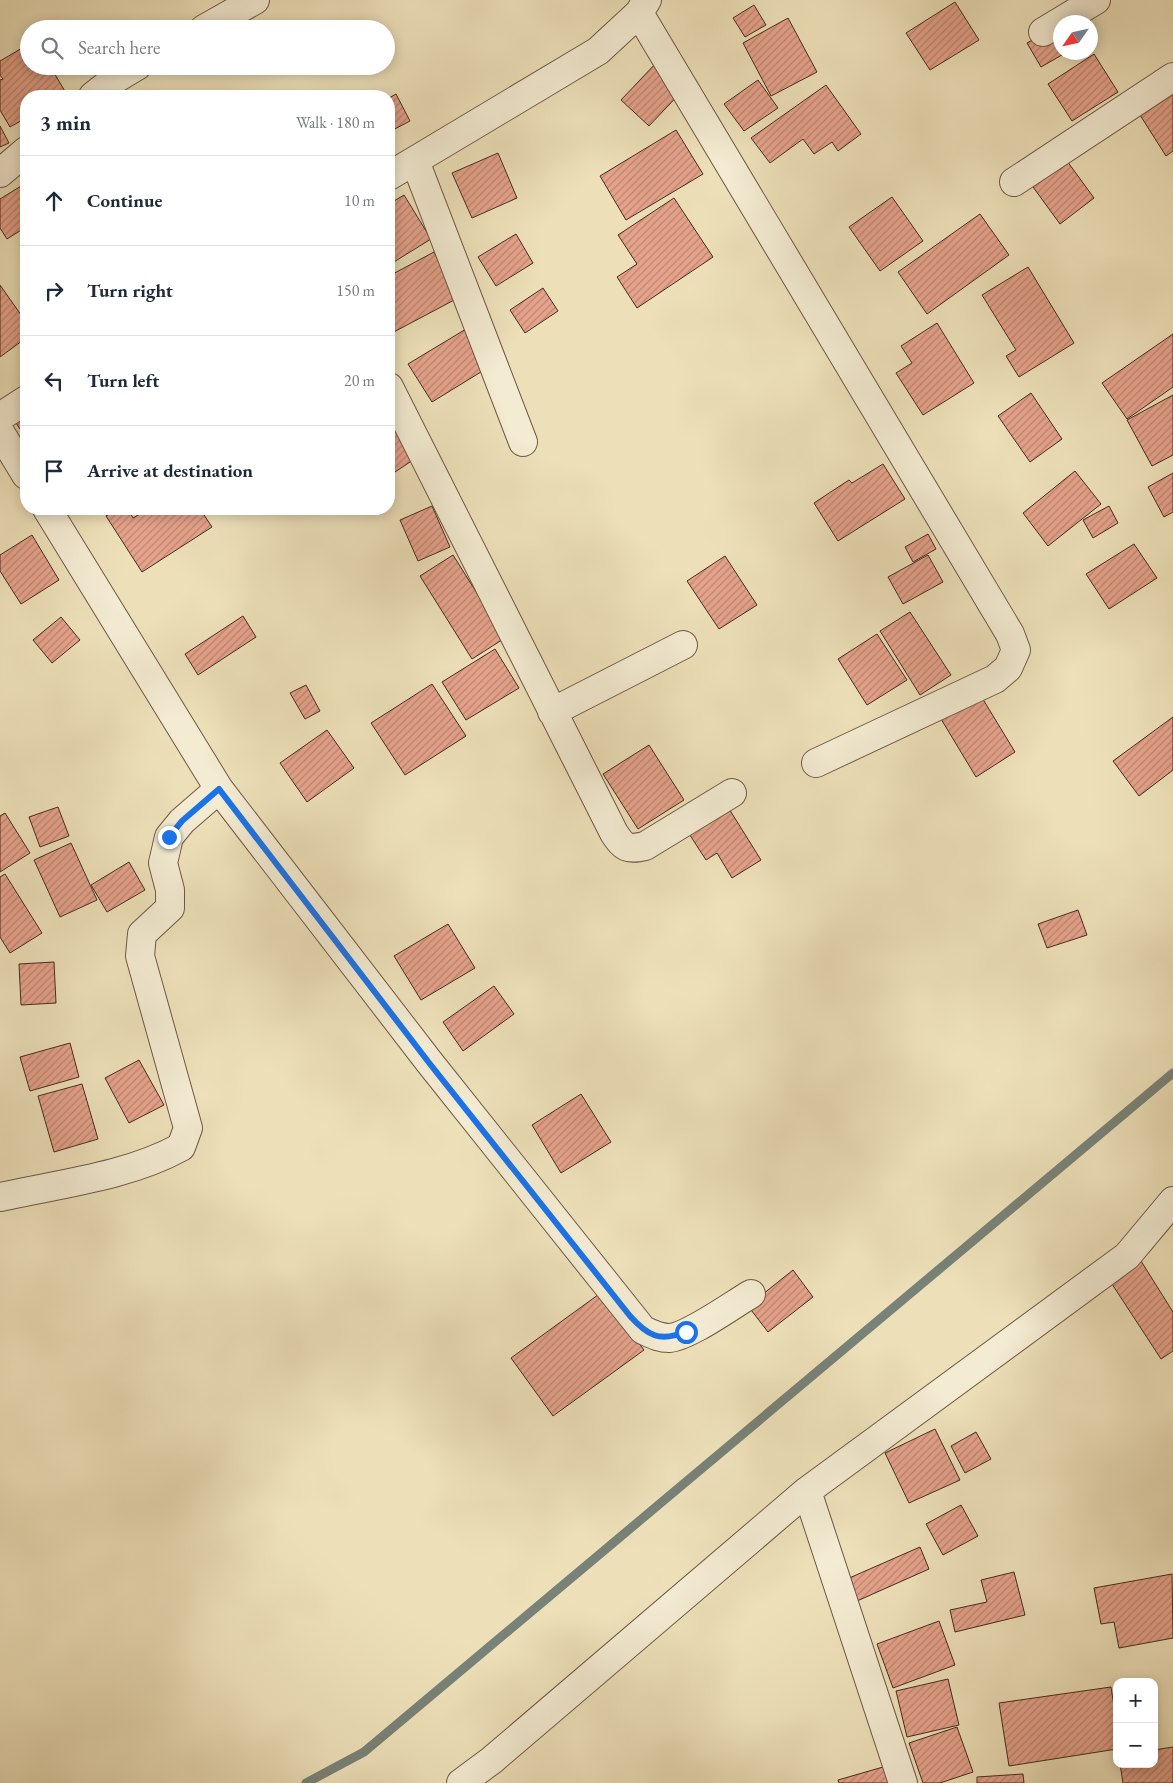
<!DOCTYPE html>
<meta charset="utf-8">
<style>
body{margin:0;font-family:"EB Garamond",serif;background:#f2f2f3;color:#1f2937}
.controls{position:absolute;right:15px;bottom:15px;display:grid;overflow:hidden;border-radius:10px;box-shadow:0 2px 12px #0003}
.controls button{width:45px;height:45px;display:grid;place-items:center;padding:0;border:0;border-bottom:1px solid #e0e1e3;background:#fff;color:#1f2937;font:25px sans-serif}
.compass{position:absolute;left:1053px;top:15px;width:45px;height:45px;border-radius:50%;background:#fff;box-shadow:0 2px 12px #0003;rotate:236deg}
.stop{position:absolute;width:15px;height:15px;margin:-11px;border:4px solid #1a73e8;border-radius:50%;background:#fff}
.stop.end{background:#1a73e8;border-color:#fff;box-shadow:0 1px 5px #0008}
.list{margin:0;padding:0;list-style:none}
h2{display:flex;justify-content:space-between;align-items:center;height:65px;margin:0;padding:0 20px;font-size:21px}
h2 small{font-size:16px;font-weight:400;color:#747a83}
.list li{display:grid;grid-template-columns:32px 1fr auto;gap:15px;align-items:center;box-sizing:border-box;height:90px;padding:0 20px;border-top:1px solid #e0e1e3}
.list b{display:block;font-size:19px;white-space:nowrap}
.list em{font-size:16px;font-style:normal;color:#747a83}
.icon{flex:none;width:28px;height:28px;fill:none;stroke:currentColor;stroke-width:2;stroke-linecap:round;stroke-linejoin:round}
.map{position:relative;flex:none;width:1173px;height:1783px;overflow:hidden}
.search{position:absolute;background:#fff;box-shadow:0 2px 12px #0003;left:20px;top:20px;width:375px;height:55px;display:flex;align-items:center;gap:12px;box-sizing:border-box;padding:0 18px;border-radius:28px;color:#747a83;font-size:19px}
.panel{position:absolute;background:#fff;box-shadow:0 2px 12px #0003;left:20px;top:90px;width:375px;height:425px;border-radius:20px}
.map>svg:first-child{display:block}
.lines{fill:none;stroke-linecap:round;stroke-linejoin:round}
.stream{stroke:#788278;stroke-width:9}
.building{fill:url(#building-hatch);stroke:#462b1d}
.minor-casing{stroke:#705844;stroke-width:30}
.minor{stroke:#f3ebd2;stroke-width:28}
.route{stroke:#1a73e8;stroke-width:6}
</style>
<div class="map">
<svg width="1173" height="1783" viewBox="0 0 1173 1783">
<defs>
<pattern id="building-hatch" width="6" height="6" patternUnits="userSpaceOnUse" patternTransform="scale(1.25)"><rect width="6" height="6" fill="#e6a38c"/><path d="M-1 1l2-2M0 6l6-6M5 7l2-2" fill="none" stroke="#bc8572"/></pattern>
</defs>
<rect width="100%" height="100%" fill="#ede0b9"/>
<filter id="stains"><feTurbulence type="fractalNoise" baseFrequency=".004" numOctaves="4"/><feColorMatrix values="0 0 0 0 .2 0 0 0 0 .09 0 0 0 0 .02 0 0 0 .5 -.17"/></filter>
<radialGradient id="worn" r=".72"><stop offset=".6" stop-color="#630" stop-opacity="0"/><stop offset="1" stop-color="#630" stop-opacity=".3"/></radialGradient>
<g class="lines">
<path class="stream" d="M306,1783l58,-31 809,-679"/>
</g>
<path class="building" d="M955,2l24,38 -49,30 -24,-37z
M754,5l12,20 -21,12 -12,-19z
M788,18l29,54 -46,24 -28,-53z
M1060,24v28h7l-26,15 -14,-24z
M29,44v22h21l16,27 -5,3h-35v22l-16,9 -10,-17v-30l3,-1 -3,-4v-14z
M1094,54l24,38 -46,29 -24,-37z
M657,62l27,27 -35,37 -28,-26z
M1173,78v73l-7,5 -33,-52z
M758,80l20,28 -34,23 -20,-27z
M826,85l35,49 -23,17 -6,-9 -18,12 -11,-15 -33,24 -19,-25z
M396,94l14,27 -21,11v-34z
M0,126l9,17 -9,4z
M676,130l27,44 -77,46 -26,-44z
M1059,150l35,48 -34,26 -35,-48z
M498,153l19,45 -45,20 -20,-45z
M26,183v44l-19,12 -7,-11v-29z
M404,195l27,44 -42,26v-61z
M892,197l31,44 -43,30 -31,-44z
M674,198l39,59 -76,51 -20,-31 20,-13 -19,-29z
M980,214l29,41 -82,59 -29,-42z
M516,234l17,29 -37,23 -18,-29z
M434,252l24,46 -68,36 -1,-58z
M1028,267l46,76 -55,34 -13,-21 10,-6 -34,-55z
M0,285l26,37v16l-26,19z
M543,288l15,23 -33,22 -15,-23z
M937,323l37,60 -51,32 -27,-42 16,-10 -11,-17z
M466,329l23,38 -57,35 -24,-38z
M1173,334v53l-46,32 -25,-36z
M1031,393l31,46 -32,23 -32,-46z
M1173,395v60l-21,11 -25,-46z
M26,404v34l-16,-24z
M389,417l27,41 -27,18z
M883,464l22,35 -67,42 -24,-38 35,-23 3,3z
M1075,471l26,33 -53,42 -25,-33z
M1173,473v39l-9,5 -16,-30z
M432,506l18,41 -32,14 -18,-41z
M1109,506l9,17 -25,15 -10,-18z
M117,509h11l5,9 15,-9h52l12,18 -70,45 -36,-56z
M928,534l8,15 -23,13 -8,-15z
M32,535l27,45 -38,24 -21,-33v-16z
M1134,544l23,34 -48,31 -23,-35z
M453,555l52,83 -33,21 -52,-83z
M928,555l15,27 -40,22 -15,-27z
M725,556l32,49 -38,24 -32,-48z
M910,612l41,63 -31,20 -40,-64z
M243,616l13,21 -58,38 -13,-21z
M61,617l19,23 -28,23 -19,-23z
M877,634l30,46 -40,25 -29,-46z
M495,649l24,39 -53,32 -24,-38z
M432,684l34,52 -61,39 -34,-52z
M306,685l14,26 -15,8 -15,-26z
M981,696l34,56 -39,25 -35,-58z
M1173,717v53l-34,26 -26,-35z
M327,730l27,38 -47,34 -27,-39z
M649,745l35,55 -46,29 -35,-55z
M726,804l35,56 -29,18 -15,-25 -11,7 -20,-31z
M58,807l11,29 -29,11 -11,-30z
M5,813l25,40 -30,19v-56z
M71,843l26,57 -37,17 -26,-57z
M129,862l16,28 -38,22 -16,-27z
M5,874l37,59 -32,20 -10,-16v-60z
M1078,910l9,25 -40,13 -9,-24z
M448,924l27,44 -54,32 -27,-44z
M54,962l2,41 -35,2 -2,-41z
M494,986l20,28 -51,37 -20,-29z
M70,1043l9,34 -49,14 -10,-34z
M139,1060l25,45 -35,18 -24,-45z
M82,1084l16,55 -44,13 -16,-56z
M581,1094l30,48 -50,31 -29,-48z
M1141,1261l32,51v39l-12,8 -51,-78z
M793,1270l20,27 -45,35 -20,-26z
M602,1292l42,58 -91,66 -42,-58z
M935,1429l25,51 -51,23 -24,-50z
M976,1432l15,27 -26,14 -14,-27z
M961,1505l17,31 -35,19 -17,-31z
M920,1547l9,22 -72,32 -10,-22z
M1014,1572l11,43 -70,17 -5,-22 37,-8 -6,-22z
M1172,1574l1,64 -54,10 -5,-26 -13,2 -7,-36z
M939,1621l16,44 -62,23 -16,-44z
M948,1679l11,46 -52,12 -11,-46z
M1111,1687l6,38v24l-108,17 -10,-63z
M957,1727l16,45 -33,11h-17l-14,-40z
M1173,1747v36h-50l-3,-19h34v-14z
M890,1765l5,18h-56l-1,-3z
M1023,1774l1,9h-47v-6z"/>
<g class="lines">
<g class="minor-casing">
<path id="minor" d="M639,13l371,621 6,16 -8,18 -13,11 -179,84
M204,29l51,-29
M1043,32l53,-32
M93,96l19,-15 25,-15
M415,161l108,281
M0,173l26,-22
M389,176l209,-125 41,-38 8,-13
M1014,182l159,-105
M389,387l225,446c10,15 13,17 31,13l87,-53
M0,417l26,-17
M0,432l26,43
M47,509l172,280 211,274 213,267c9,4 16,8 26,8 19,-1 63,-33 82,-44
M552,712l131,-67
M0,1197c59,-13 129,-21 181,-50l7,-19 -48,-172 2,-22 28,-26v-18l-7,-27 6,-26 13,-16 37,-32
M807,1491l96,292
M461,1783l31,-23 315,-269 320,-235 46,-55"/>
</g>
<use href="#minor" class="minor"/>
</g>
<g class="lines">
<path class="route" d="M169,837l13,-16 37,-32 211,275 200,252c18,20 29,26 56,16"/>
</g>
<rect width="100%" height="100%" filter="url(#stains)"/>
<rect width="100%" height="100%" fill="url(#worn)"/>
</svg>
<div class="controls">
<button>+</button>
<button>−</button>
</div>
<svg class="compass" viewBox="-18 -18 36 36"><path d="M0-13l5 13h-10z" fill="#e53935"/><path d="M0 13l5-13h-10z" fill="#747a83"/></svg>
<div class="stop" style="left:686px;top:1332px"></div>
<div class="stop end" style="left:169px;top:837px"></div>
<div class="search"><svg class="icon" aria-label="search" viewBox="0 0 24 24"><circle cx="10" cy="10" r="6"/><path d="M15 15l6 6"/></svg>Search here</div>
<section class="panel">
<h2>3 min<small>Walk · 180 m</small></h2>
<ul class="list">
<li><svg class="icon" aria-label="ahead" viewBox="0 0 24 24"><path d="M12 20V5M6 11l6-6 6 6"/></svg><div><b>Continue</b></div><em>10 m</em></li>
<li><svg class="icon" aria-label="right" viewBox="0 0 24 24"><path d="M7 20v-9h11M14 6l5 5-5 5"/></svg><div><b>Turn right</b></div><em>150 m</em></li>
<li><svg class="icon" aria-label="left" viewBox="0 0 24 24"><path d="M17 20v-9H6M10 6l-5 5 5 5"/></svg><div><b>Turn left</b></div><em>20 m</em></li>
<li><svg class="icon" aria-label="arrive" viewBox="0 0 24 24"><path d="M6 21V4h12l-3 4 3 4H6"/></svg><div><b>Arrive at destination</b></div></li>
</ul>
</section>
</div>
